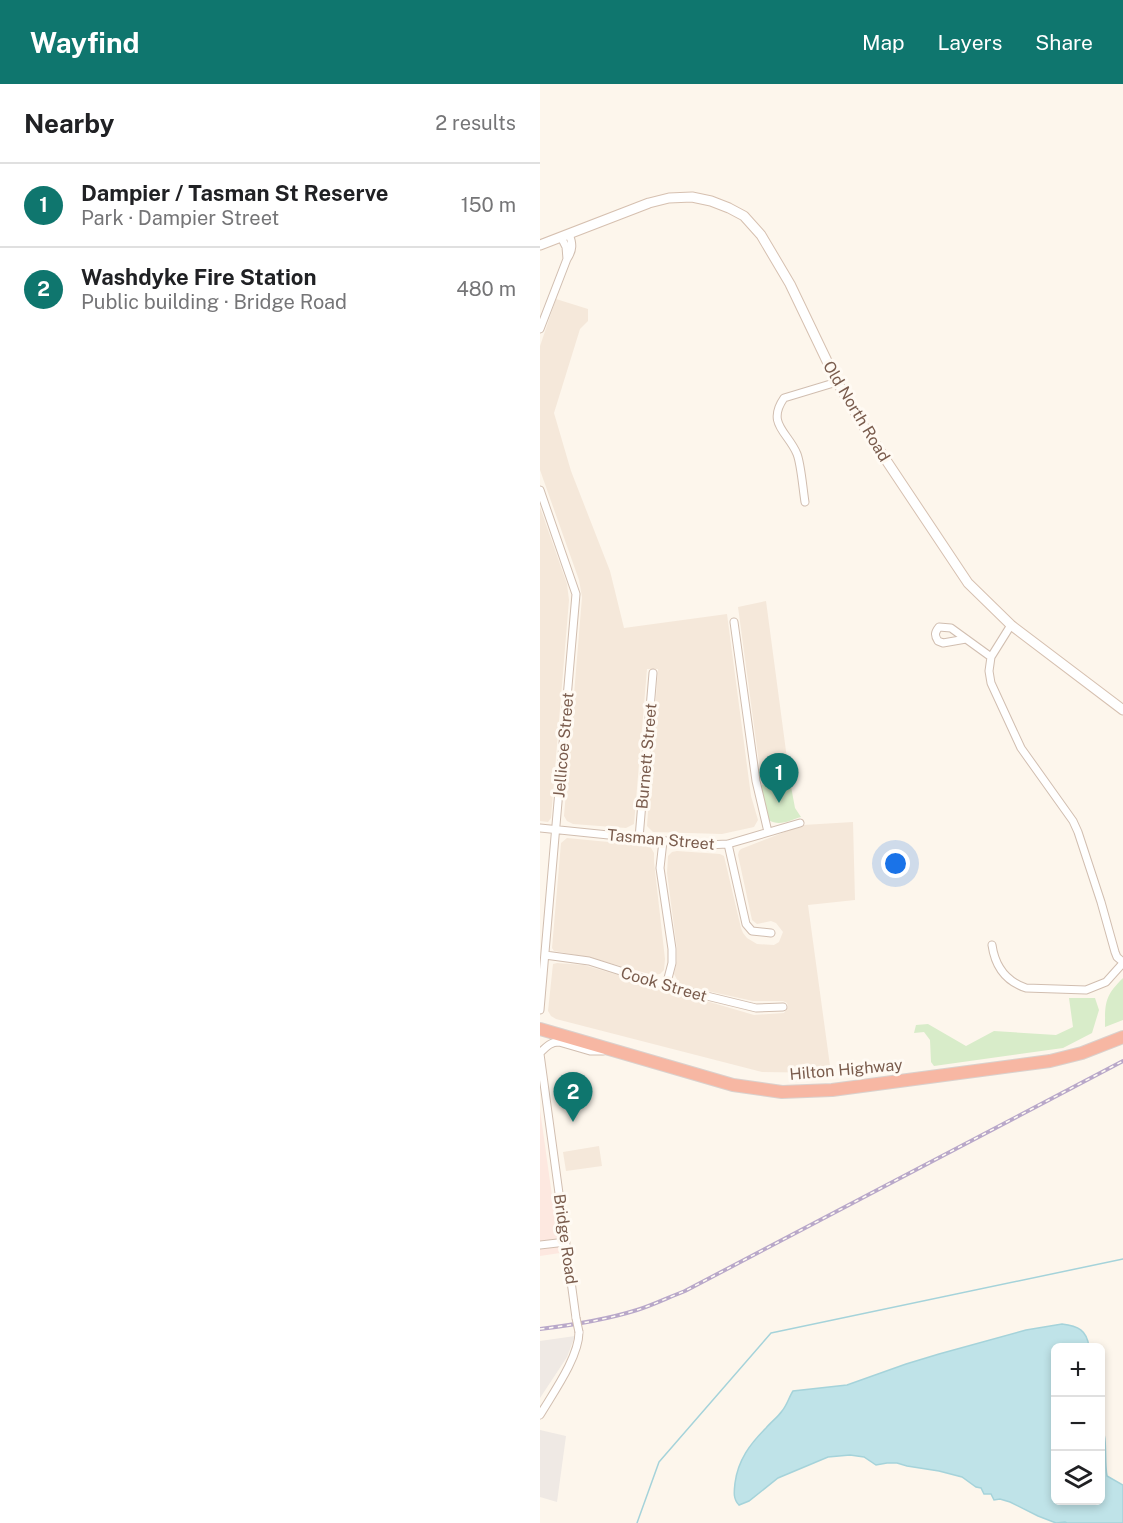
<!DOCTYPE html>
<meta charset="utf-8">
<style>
body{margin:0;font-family:"Public Sans",sans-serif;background:#f6f6f6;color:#202124}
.controls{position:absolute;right:18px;bottom:18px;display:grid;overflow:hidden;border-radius:9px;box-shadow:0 3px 9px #0003}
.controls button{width:54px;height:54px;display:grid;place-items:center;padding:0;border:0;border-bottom:2px solid #e0e0e0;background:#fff;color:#202124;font:30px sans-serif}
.you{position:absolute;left:356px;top:780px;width:21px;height:21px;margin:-15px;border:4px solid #fff;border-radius:50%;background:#1a73e8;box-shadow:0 0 0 9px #1a73e833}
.badge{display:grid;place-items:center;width:39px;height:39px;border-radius:50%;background:#0f766e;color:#fff;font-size:20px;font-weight:700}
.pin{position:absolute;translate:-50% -50px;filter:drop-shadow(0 2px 3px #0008)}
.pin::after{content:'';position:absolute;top:32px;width:21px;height:18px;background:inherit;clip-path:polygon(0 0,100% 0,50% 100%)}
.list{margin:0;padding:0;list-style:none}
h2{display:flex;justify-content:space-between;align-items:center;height:78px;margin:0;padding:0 24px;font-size:26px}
h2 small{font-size:20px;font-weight:400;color:#757577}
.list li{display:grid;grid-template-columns:39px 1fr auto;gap:18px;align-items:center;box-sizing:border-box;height:84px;padding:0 24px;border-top:2px solid #e0e0e0}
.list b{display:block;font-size:22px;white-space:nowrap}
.list p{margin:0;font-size:20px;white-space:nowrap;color:#757577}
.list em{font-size:20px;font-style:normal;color:#757577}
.icon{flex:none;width:33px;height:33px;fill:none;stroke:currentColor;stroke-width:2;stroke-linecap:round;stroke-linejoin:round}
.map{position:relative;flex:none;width:583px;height:1439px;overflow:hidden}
header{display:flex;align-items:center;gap:36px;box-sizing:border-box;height:84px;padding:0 30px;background:#0f766e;color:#fff}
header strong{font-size:28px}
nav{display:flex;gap:33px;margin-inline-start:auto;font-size:21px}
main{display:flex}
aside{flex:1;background:#fff}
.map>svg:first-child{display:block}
.residential{fill:#f5e8da}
.commercial{fill:#fde8e0}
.industrial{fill:#efe9e4}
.green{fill:#d8ecc9}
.water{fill:#bfe3e8;stroke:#a5d3da;stroke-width:1.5}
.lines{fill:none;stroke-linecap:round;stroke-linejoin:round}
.stream{stroke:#a5d3da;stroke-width:1.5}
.street-casing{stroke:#d1beb0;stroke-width:9}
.secondary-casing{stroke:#d6c0b0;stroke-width:11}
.highway-casing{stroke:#dad1cd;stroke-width:14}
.street{stroke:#fff;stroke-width:7}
.secondary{stroke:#fff;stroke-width:9}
.highway{stroke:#f7b7a3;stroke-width:12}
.rail-casing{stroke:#b9a8c9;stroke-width:4}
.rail{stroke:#fffaf3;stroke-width:1.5;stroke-dasharray:4.5;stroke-linecap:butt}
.street-bridge-casing{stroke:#d1beb0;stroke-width:9;stroke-linecap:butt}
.street-bridge{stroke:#fff;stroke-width:7}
.labels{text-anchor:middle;stroke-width:6;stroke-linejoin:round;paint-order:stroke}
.street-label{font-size:16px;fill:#7a5c4d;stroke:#fffaf3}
</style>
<header>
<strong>Wayfind</strong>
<nav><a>Map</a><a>Layers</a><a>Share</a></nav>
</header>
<main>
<aside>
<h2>Nearby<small>2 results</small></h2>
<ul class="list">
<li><span class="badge">1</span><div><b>Dampier / Tasman St Reserve</b><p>Park · Dampier Street</p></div><em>150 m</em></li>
<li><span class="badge">2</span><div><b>Washdyke Fire Station</b><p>Public building · Bridge Road</p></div><em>480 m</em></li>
</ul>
</aside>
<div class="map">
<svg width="583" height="1439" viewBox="0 0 583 1439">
<rect width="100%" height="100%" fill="#fdf6ec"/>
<path class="residential" d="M16,215l32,10v12l-8,8 -26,84 17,58 39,100 14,57 103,-14 24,182 7,24 -4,7 -32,7 -69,-2 -6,-6 11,-157h-11l-13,155 -8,4 -53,-4 -6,-3 -3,-5 18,-219 -3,-17 -39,-110v-124z
M0,423l27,77 2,16 -18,218 -3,4 -8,-1z
M226,517l24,180 -28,4 -24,-178z
M313,738l2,78 -47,5 23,168 -69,-1 -206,-53 -5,-3 -3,-5 5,-47 4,-1 27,2 170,50 30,-2 4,-6 -1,-4 -4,-2h-30l-73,-16 -6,-11 3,-13v-12l-10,-76 1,-17 4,-4 5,-1 43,3 4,2 17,72 2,5 4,5 10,6 17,1 5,-3 4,-10 -7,-9 -5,-2 -14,3 -5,-4 -14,-65 1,-4 2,-2 62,-24z
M27,754l83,8 4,7v9l11,97 -1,11 -4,4 -7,1 -65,-18 -34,-6 -2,-3 9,-105z
M59,1062l3,20 -36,5 -3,-19z"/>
<path class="commercial" d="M0,1026l20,143 -20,3z"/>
<path class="industrial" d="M35,1252l-8,21 -27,41v-57z
M0,1346l26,6 -9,66 -17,-5z"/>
<path class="green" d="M250,697l5,27 6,9c-10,3 -22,10 -32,3l-9,-33 2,-2z
M583,894v42l-18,7c0,-25 0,-31 18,-49z
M529,914h26l4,12 -7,23 -29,15 -129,18 -3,-4 -1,-22 -6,-8 -10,1 2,-8 12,-1 38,22 28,-15 62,4 17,-8z"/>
<path class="water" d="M522,1240c16,2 25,6 27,23l-33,1v152h44l1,-77c7,16 3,36 6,53l16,9v38h-56l-2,-1 -9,1 -18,-7 -28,-14 -10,-3 -6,1 -3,-6h-7l-3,-6 -5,-1 -14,-10 -23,-6 -32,-5 -10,-3h-10l-11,2 -12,-8 -14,-2 -22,2 -50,21 -29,23 -10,4c-6,-6 -5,-13 -4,-22 3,-23 15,-39 31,-55 5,-6 12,-11 16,-17 5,-6 7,-14 11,-20l54,-6 59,-21 33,-10 87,-24z"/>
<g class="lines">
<path class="stream" d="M97,1439l22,-61 112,-129 352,-74"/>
<g class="street-casing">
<path id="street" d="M21,153l5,10 1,12
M0,245l27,-70c6,-9 6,-15 2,-25
M0,406l36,104 -36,416
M265,418c-2,-12 -4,-38 -8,-48 -9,-22 -31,-30 -13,-56l53,-16
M194,538l22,159 12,51
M471,541l-20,32 -2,14 2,12 30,65 52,73 5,11 23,70 14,50 2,5 6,5
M426,555l-23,4 -5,-2c-4,-6 -3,-9 1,-14l12,1 40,29
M0,744l166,17 22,-1 72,-21
M99,754l14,-165
M123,757l-3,27 12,81v14l-6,23
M188,760l18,80 6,7 19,2
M452,861c3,21 13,36 34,43l60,2 20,-8 17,-19
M5,871l44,6 85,27 82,20 27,-1
M0,969c6,-6 10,-11 19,-11l31,9h13
M0,970l36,264
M0,1161l26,-3
M0,1331c13,-22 39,-58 39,-83"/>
</g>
<g class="secondary-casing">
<path id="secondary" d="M0,161l109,-42 20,-5 23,-1 19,4 18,7 15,8 17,19 29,49 47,98 27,45 104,156 43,42 112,85"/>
</g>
<g class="highway-casing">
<path id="highway" d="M0,945l193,56 49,7 50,-2 218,-29 32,-8 41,-16"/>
</g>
<use href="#street" class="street"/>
<use href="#secondary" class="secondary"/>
<use href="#highway" class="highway"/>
<g class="rail-casing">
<path id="rail" d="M0,1245c33,-4 65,-9 97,-19 16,-5 32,-13 48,-19l438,-230"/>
</g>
<use href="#rail" class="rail"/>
<g class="street-bridge-casing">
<path id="street-bridge" d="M36,1234l3,14"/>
</g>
<use href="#street-bridge" class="street-bridge"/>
</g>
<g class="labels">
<g class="street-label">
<text transform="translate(317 327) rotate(59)" y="6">Old North Road</text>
<text transform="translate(23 661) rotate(-85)" y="6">Jellicoe Street</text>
<text transform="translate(106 672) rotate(-85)" y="6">Burnett Street</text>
<text transform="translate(121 755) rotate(5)" y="6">Tasman Street</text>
<text transform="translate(124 900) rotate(16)" y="6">Cook Street</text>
<text transform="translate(306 985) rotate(-5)" y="6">Hilton Highway</text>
<text transform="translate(26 1155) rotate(82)" y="6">Bridge Road</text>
</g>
</g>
</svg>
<div class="controls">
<button>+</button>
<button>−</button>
<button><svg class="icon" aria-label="layers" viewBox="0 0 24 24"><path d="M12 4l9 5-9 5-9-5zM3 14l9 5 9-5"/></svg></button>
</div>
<div class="you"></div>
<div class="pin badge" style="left:239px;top:719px">1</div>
<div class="pin badge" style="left:33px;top:1038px">2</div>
</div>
</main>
